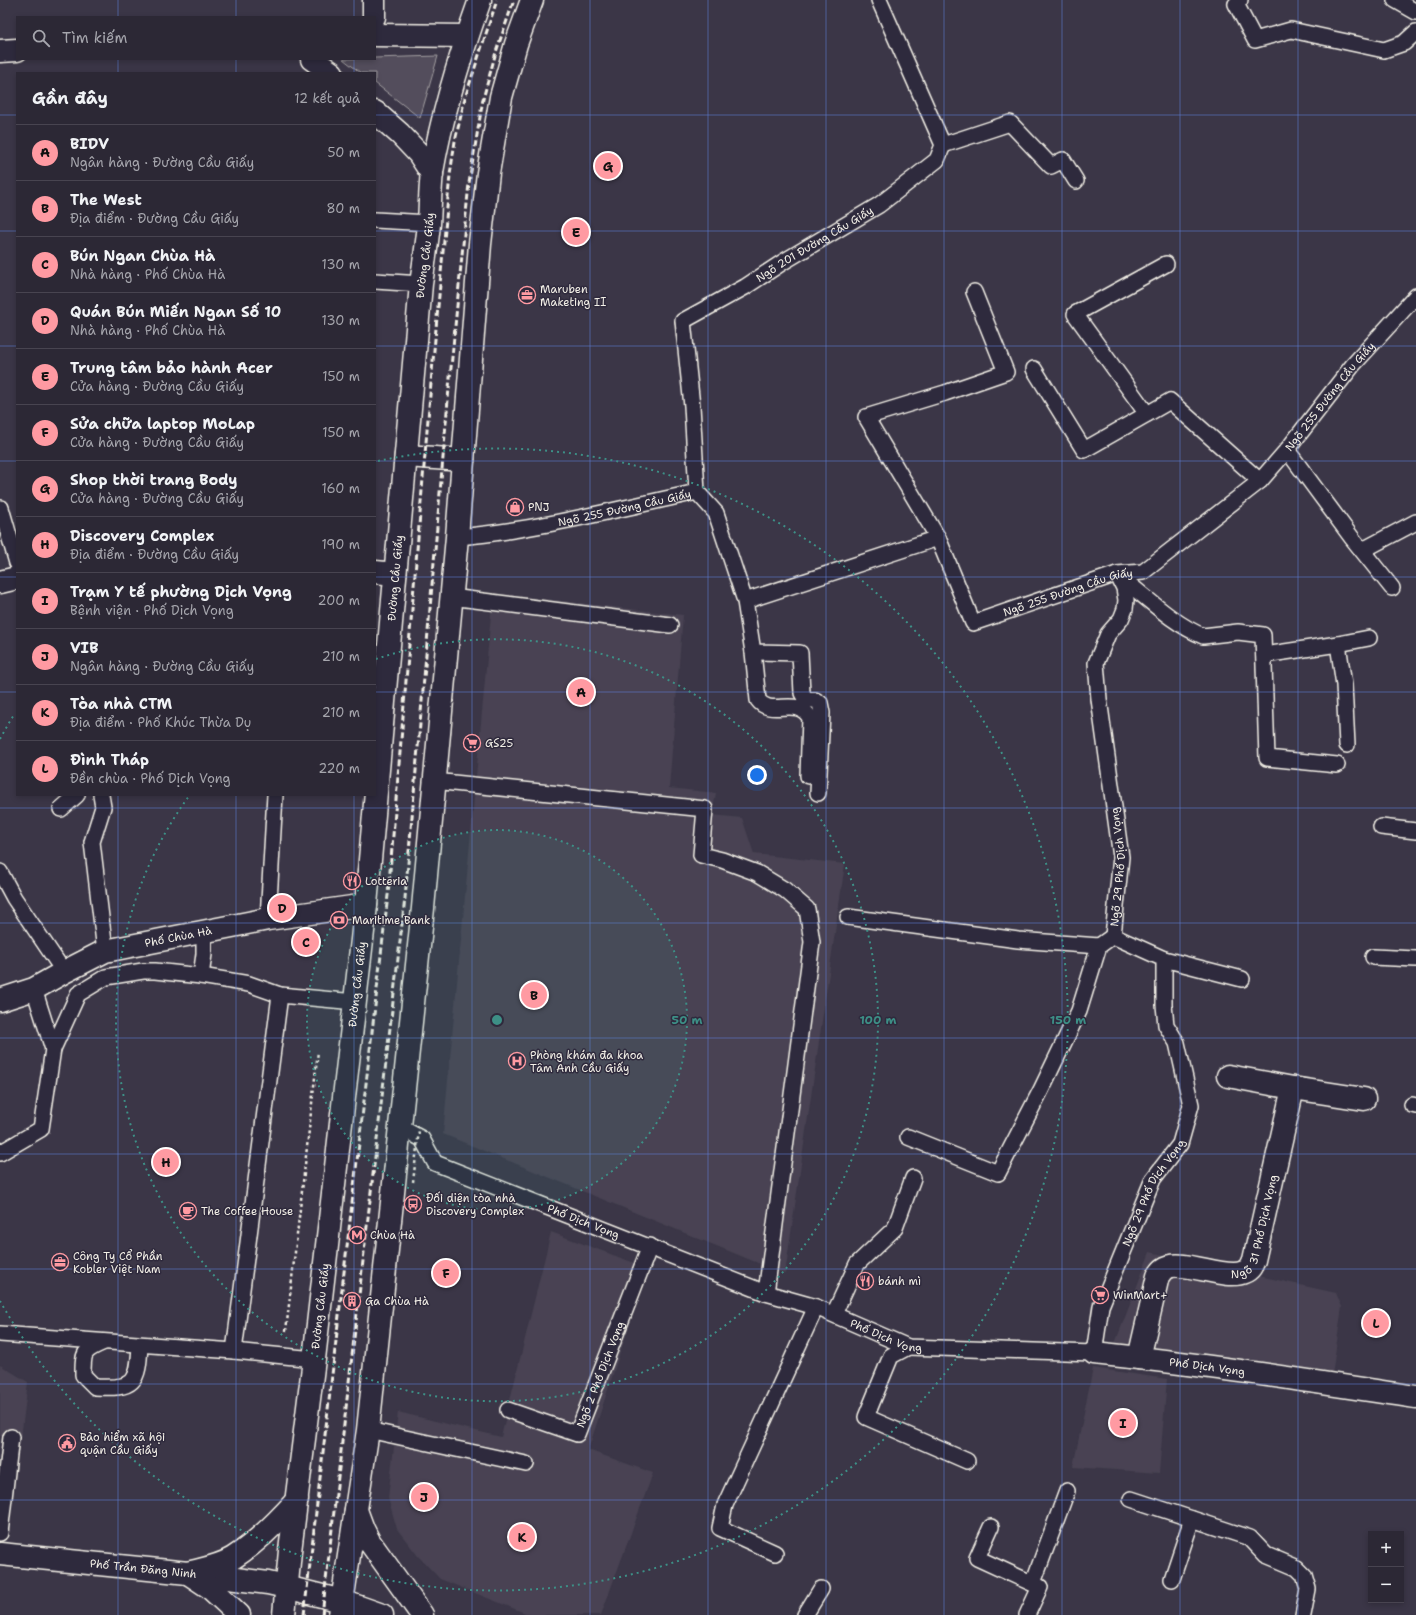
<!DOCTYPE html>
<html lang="vi">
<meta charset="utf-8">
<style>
body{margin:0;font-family:"Shantell Sans",sans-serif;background:#34303d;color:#f1f3f6}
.controls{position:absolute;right:12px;bottom:12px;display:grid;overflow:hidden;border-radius:0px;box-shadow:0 2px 6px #0003}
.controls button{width:36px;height:36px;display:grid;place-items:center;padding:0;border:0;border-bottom:1px solid #484450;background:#2c2835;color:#f1f3f6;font:20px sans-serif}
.you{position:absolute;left:757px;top:775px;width:14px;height:14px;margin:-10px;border:3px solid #fff;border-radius:50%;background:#1a73e8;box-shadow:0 0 0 6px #1a73e833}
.badge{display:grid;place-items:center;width:26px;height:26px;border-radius:50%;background:#ff9aa2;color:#111;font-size:13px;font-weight:700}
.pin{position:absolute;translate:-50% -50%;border:2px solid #fff;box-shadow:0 1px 4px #0006}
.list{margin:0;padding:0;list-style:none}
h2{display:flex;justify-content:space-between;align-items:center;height:52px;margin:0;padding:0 16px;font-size:17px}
h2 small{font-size:13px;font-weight:400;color:#a6a6ad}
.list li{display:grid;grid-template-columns:26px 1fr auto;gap:12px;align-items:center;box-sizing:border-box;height:56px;padding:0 16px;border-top:1px solid #484450}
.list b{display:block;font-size:15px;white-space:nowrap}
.list p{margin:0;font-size:13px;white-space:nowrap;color:#a6a6ad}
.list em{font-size:13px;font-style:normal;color:#a6a6ad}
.icon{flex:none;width:22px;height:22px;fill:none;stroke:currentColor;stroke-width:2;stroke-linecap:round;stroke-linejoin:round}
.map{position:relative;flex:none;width:1416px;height:1615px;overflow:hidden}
.search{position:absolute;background:#2c2835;box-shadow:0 2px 6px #0003;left:16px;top:16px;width:360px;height:44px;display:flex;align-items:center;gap:10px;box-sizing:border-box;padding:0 14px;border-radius:0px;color:#a6a6ad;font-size:15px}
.panel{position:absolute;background:#2c2835;box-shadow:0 2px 6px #0003;left:16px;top:72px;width:360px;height:724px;border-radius:0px}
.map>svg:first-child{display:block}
.built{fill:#484352}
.green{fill:#534e5c;stroke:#a4a0a2}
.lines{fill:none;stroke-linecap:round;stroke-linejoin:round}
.service-casing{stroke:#f4f1e8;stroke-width:18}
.minor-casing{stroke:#f4f1e8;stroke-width:25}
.tertiary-casing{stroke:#f4f1e8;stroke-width:25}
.primary-casing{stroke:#f4f1e8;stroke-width:25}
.path{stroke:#f4f1e8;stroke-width:2.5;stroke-dasharray:3 3;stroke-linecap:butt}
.service{stroke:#2f2a3d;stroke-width:15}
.minor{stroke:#2f2a3d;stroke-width:22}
.tertiary{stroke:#2f2a3d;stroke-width:22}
.primary{stroke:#2f2a3d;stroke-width:22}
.rail{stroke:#f4f1e8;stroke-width:3;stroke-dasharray:6 3;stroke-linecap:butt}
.path-bridge{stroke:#f4f1e8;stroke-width:2.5;stroke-dasharray:3 3;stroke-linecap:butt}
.grid{fill:none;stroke:#5e7fdd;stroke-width:1;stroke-opacity:0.55}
.ring{fill:none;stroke:#3d8f86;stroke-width:2;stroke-dasharray:2 4}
.labels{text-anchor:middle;stroke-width:3;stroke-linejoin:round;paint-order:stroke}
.street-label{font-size:11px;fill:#f4f1e8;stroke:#2f2a3d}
.poi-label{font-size:11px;fill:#f4f1e8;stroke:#2f2a3d;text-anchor:start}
.centre{fill:#3d8f86;stroke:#2f2a3d;stroke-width:2}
.ring-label{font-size:12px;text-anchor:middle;font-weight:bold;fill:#3d8f86;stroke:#2f2a3d;stroke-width:3;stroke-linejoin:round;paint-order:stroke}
</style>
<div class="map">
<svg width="1416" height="1615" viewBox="0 0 1416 1615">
<rect width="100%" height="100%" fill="#3b3647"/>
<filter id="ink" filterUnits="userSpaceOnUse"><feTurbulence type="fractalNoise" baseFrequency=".025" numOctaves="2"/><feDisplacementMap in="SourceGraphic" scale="8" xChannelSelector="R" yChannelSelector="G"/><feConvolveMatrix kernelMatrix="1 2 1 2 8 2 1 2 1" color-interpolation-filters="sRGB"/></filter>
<g filter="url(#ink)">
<path class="built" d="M493,593l190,22 -14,173 47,5 -4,22 30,3 12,36 91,10 -60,410 -342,-140z
M551,1232l97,36 -60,182 65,23 -52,142h-71l-90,-36 -22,-23 -21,-27 -9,-31 10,-86 103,25z
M1150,1252l186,41 6,14 -10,68 -218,-29z
M0,1365l28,17 -7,56 -21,-2z
M1093,1368l74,11 -8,94 -86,-6z"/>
<path class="green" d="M438,56l-18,62 -45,-35v-10h-14l-18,-14z"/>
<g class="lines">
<g class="service-casing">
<g id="service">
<path d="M1240,0l-4,4 19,36 36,-10 93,20 20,-7 12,-11"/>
<path d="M1395,0l21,12"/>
<path d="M943,145l67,-22 41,43 12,-6 13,21"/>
<path d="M375,220l54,3"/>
<path d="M375,281l46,3"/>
<path id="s1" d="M974,292l32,80 -61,21 -79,24 72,121 35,85 144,-49 26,-2 117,-91 27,-31 66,-85 63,-69"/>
<path d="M1034,369l50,81 86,-49 90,80"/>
<path d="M1147,414l-72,-100 91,-50"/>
<path d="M1287,450l65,88 40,50"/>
<path id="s2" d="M697,492l-5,-86 -9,-85 62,-34 38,-25 96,-57 58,-45 6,-15 -64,-145"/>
<path d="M697,492l19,21 29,88 8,51 47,1 2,40 4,7h9l5,3 2,10 -4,80"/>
<path d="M0,508h1l16,55"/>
<path id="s3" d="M457,537c81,-7 161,-28 240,-45"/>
<path d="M1363,550l53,-28"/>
<path d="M1119,576c26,20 54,48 84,60l35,-4 25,3 4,123 70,7"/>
<path d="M451,597l219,28"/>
<path d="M745,601l193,-63"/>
<path d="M1338,644l6,41 3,60"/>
<path d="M753,652l5,48c13,18 39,-5 52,18l-2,58"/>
<path d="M1264,655l74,-11 31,-6"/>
<path d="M434,781l271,28 -4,46 21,5 35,13 28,17 22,19 5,33 -46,351"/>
<path d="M101,795l2,12 -11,35 13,109"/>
<path d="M61,809l16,-14"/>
<path d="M1381,827l35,4"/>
<path d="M0,872l14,26 50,74"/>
<path d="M848,917l170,23 81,6"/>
<path d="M268,919l7,-124"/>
<path d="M1373,957l43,2"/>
<path d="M1164,959l78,20"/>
<path d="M201,976l3,-22v-23"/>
<path d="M34,989l19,60"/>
<path d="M1412,1105l4,1"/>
<path id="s4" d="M400,1127l22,12 13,24 331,130 50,14 92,40 186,6 7,-47 52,-127 27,-35 11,-39 -14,-62 -11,-18 -2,-20v-46l-51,-23 8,-79 -22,-158 -3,-36 12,-29 13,-15 4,-10 1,-9 -2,-12 -7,-14"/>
<path d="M908,1137l90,36 43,-83 38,-79 20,-65 14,-10"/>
<path d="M0,1153l41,-24 12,-80 25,-55 28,-17 37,-6h12l46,5 48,8 31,11 75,7"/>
<path d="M834,1314l23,-50 38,-36 18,-50"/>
<path d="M0,1334l234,17 80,8"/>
<path d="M104,1342c-21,9 -21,10 -21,33l12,12c40,2 43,-3 45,-42"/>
<path d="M908,1347l-17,9 -25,61 101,44"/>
<path d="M234,1351l46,-356"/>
<path id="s5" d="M508,1410l69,24 73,-188"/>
<path d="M368,1430l158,34"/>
<path d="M1131,1499l119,39 16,17 31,13 7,7 4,14 -5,26"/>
<path d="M991,1527l-14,31 63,29 -13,28"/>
<path d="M0,1533l11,-96"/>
<path d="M775,1553l-55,-25 5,-23 91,-198"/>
<path d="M1172,1579l20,-60"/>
<path d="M1033,1583l34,-92"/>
<path d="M805,1615l16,-26"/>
</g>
</g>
<g class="minor-casing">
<g id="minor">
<path d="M375,572l20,2"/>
<path d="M0,582l17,-4"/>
<path id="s6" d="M0,1000l34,-11 30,-17 41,-21 163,-32 98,-14"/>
<path d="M1228,1076l65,12 71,11"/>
<path id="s7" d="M1094,1353c107,11 215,28 322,44"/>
<path id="s8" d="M1139,1358l19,-82c2,-2 4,-6 6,-7 16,-12 61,12 80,3 6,-2 8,-7 10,-12l39,-172"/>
</g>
</g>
<g class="tertiary-casing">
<g id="tertiary">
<path id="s9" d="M0,1554l188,19 80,10 18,4 56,14 40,14"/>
</g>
</g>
<g class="primary-casing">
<g id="primary">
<path d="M374,0v17"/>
<path d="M375,35l92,1"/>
<path d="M0,51l17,-1"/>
<path d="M312,59l20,14"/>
<path d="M375,112l25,22 19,20 13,20"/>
<path d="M406,456l57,4"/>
<path d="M356,1510l7,19 6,12 53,74"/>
<path d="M188,1573c15,-4 32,-7 45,-15 22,-14 46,-38 64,-58"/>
<path d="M188,1573l21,14 30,28"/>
<path id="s10" d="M284,1615l6,-64 24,-192 52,-454 55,-621c3,-20 6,-40 8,-60 1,-17 1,-35 3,-52 10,-59 28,-116 48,-172"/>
<path d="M340,1615l28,-185 55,-522 34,-371 23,-293 8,-71 13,-76 15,-53 16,-44"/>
</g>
</g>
<path class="path" d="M286,1331l32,-280"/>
<use href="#service" class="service"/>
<use href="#minor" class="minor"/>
<use href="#tertiary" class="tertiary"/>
<use href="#primary" class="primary"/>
<path class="rail" d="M304,1615l84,-720 43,-512 19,-208 5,-34 10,-43 32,-98
M322,1615l83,-717 44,-510 20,-205 14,-84 13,-47 18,-52"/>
<path class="path-bridge" d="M413,1182l6,-52"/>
</g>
</g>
<path class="grid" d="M118,0v17M236,0v17M354,0v17M472,0v1615M590,0v1615M708,0v1615M826,0v1615M944,0v1615M1062,0v1615M1180,0v1615M1298,0v1615M118,59v14M236,59v14M354,59v14M0,115h17M375,115h1041M0,231h17M375,231h1041M0,346h17M375,346h1041M0,461h17M375,461h1041M0,577h17M375,577h1041M0,692h17M375,692h1041M118,795v820M236,795v820M354,795v820M0,808h1416M0,923h1416M0,1038h1416M0,1154h1416M0,1269h1416M0,1384h1416M0,1500h1416"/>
<circle cx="497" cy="1020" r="190" fill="#3d8f86" fill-opacity=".12"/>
<g class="ring">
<circle cx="497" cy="1020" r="190"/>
<path d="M376 659A381 381 0 1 1 189 796"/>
<path d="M0 739A571 571 0 0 1 15 713M378 461A571 571 0 1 1 0 1301"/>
</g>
<defs>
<g id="office-ring" transform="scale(0.9)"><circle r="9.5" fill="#2f2a3d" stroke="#ff9aa2" stroke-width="1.5"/><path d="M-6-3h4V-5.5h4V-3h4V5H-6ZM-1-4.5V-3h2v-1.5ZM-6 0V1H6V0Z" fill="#ff9aa2"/></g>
<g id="shop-ring" transform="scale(0.9)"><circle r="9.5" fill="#2f2a3d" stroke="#ff9aa2" stroke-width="1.5"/><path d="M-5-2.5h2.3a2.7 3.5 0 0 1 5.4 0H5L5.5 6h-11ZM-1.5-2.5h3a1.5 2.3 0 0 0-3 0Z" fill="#ff9aa2"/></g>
<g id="supermarket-ring" transform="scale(0.9)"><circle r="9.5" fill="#2f2a3d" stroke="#ff9aa2" stroke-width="1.5"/><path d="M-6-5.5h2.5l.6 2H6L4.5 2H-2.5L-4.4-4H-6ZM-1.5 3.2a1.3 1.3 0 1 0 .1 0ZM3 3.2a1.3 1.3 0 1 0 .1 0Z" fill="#ff9aa2"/></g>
<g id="restaurant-ring" transform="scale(0.9)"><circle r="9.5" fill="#2f2a3d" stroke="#ff9aa2" stroke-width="1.5"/><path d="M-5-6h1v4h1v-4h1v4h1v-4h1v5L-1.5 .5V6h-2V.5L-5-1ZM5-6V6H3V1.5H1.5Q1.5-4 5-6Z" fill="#ff9aa2"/></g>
<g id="bank-ring" transform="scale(0.9)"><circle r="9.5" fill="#2f2a3d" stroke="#ff9aa2" stroke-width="1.5"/><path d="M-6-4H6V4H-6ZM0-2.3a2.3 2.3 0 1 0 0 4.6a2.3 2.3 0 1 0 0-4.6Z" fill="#ff9aa2"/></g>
<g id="hospital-ring" transform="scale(0.9)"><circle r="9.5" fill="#2f2a3d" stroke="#ff9aa2" stroke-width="1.5"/><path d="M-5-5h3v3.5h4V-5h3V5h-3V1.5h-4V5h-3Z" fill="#ff9aa2"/></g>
<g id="bus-ring" transform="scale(0.9)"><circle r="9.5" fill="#2f2a3d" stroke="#ff9aa2" stroke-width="1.5"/><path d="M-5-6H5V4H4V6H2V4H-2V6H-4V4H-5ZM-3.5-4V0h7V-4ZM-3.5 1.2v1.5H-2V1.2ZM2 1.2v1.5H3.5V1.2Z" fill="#ff9aa2"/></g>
<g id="cafe-ring" transform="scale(0.9)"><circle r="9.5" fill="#2f2a3d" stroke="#ff9aa2" stroke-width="1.5"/><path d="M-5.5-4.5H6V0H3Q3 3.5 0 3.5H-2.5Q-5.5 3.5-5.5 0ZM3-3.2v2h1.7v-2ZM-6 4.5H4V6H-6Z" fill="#ff9aa2"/></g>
<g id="metro-ring" transform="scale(0.9)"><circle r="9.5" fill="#2f2a3d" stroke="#ff9aa2" stroke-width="1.5"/><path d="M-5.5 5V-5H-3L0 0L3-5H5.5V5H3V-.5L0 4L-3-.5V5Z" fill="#ff9aa2"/></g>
<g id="building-ring" transform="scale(0.9)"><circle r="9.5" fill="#2f2a3d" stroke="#ff9aa2" stroke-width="1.5"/><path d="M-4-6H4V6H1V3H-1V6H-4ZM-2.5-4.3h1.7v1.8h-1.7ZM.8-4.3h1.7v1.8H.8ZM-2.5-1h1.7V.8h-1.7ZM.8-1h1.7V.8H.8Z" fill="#ff9aa2"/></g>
<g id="civic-ring" transform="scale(0.9)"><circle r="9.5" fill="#2f2a3d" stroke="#ff9aa2" stroke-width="1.5"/><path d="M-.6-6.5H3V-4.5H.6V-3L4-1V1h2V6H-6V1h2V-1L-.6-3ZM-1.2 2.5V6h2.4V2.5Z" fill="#ff9aa2"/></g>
</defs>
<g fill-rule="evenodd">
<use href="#office-ring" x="527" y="295"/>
<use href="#shop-ring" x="515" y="507"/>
<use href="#supermarket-ring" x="472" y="743"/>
<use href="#restaurant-ring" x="352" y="881"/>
<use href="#bank-ring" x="339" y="920"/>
<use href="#hospital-ring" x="517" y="1061"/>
<use href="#bus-ring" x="413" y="1204"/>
<use href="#cafe-ring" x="188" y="1211"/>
<use href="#metro-ring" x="357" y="1235"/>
<use href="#office-ring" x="60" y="1262"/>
<use href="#restaurant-ring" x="865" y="1281"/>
<use href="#supermarket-ring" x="1100" y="1295"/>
<use href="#building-ring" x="352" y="1301"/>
<use href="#civic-ring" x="67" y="1443"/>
</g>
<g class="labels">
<g class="street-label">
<text dy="4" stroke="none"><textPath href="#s2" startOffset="324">Ngõ 201 Đường Cầu Giấy</textPath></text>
<text dy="4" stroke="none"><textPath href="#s10" startOffset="1367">Đường Cầu Giấy</textPath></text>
<text dy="4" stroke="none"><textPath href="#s1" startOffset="902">Ngõ 255 Đường Cầu Giấy</textPath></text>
<text dy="4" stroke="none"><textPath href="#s3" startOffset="170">Ngõ 255 Đường Cầu Giấy</textPath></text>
<text dy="4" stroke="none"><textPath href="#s10" startOffset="1043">Đường Cầu Giấy</textPath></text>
<text dy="4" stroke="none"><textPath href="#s1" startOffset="566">Ngõ 255 Đường Cầu Giấy</textPath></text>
<text dy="4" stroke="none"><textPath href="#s4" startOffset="1292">Ngõ 29 Phố Dịch Vọng</textPath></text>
<text dy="4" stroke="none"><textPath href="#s6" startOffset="191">Phố Chùa Hà</textPath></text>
<text dy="4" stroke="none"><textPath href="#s10" startOffset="635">Đường Cầu Giấy</textPath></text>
<text dy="4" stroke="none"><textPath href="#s4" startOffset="919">Ngõ 29 Phố Dịch Vọng</textPath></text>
<text dy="4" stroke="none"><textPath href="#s4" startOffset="212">Phố Dịch Vọng</textPath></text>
<text dy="4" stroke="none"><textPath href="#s8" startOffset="220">Ngõ 31 Phố Dịch Vọng</textPath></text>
<text dy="4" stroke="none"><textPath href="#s10" startOffset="311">Đường Cầu Giấy</textPath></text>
<text dy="4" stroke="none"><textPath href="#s4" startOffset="536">Phố Dịch Vọng</textPath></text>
<text dy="4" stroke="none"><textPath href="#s7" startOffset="114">Phố Dịch Vọng</textPath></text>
<text dy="4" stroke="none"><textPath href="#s5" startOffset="137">Ngõ 2 Phố Dịch Vọng</textPath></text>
<text dy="4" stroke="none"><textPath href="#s9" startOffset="144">Phố Trần Đăng Ninh</textPath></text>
</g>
<g class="poi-label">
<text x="540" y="293">Maruben<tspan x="540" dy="13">Maketing II</tspan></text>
<text x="528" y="511">PNJ</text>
<text x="485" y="747">GS25</text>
<text x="365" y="885">Lotteria</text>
<text x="352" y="924">Maritime Bank</text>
<text x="530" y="1059">Phòng khám đa khoa<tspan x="530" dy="13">Tâm Anh Cầu Giấy</tspan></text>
<text x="426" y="1202">Đối diện tòa nhà<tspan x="426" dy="13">Discovery Complex</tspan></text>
<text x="201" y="1215">The Coffee House</text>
<text x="370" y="1239">Chùa Hà</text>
<text x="73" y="1260">Công Ty Cổ Phần<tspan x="73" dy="13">Kobler Việt Nam</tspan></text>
<text x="878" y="1285">bánh mì</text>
<text x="1113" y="1299">WinMart+</text>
<text x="365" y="1305">Ga Chùa Hà</text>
<text x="80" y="1441">Bảo hiểm xã hội<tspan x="80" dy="13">quận Cầu Giấy</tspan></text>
</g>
</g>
<circle cx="497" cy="1020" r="6" class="centre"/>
<g class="ring-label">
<text x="687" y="1024">50 m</text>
<text x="878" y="1024">100 m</text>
<text x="1068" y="1024">150 m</text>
</g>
</svg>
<div class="controls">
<button>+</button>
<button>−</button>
</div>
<div class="you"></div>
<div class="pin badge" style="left:581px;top:692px">A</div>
<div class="pin badge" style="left:534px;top:995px">B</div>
<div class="pin badge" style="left:306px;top:942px">C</div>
<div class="pin badge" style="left:282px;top:908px">D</div>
<div class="pin badge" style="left:576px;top:232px">E</div>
<div class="pin badge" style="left:446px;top:1273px">F</div>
<div class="pin badge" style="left:608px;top:166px">G</div>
<div class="pin badge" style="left:166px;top:1162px">H</div>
<div class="pin badge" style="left:1123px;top:1423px">I</div>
<div class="pin badge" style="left:424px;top:1497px">J</div>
<div class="pin badge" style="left:522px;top:1537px">K</div>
<div class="pin badge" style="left:1376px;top:1323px">L</div>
<div class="search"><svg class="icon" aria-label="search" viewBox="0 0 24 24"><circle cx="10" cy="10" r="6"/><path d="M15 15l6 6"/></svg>Tìm kiếm</div>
<section class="panel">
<h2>Gần đây<small>12 kết quả</small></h2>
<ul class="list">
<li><span class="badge">A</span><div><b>BIDV</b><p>Ngân hàng · Đường Cầu Giấy</p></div><em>50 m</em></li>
<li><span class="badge">B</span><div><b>The West</b><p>Địa điểm · Đường Cầu Giấy</p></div><em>80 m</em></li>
<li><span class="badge">C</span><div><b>Bún Ngan Chùa Hà</b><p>Nhà hàng · Phố Chùa Hà</p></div><em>130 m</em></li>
<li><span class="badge">D</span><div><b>Quán Bún Miến Ngan Số 10</b><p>Nhà hàng · Phố Chùa Hà</p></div><em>130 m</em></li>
<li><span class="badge">E</span><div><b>Trung tâm bảo hành Acer</b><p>Cửa hàng · Đường Cầu Giấy</p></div><em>150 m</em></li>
<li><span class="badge">F</span><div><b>Sửa chữa laptop MoLap</b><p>Cửa hàng · Đường Cầu Giấy</p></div><em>150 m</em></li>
<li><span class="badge">G</span><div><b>Shop thời trang Body</b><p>Cửa hàng · Đường Cầu Giấy</p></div><em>160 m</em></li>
<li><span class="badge">H</span><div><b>Discovery Complex</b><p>Địa điểm · Đường Cầu Giấy</p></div><em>190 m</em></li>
<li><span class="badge">I</span><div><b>Trạm Y tế phường Dịch Vọng</b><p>Bệnh viện · Phố Dịch Vọng</p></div><em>200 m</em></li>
<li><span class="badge">J</span><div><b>VIB</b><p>Ngân hàng · Đường Cầu Giấy</p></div><em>210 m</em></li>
<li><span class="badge">K</span><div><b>Tòa nhà CTM</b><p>Địa điểm · Phố Khúc Thừa Dụ</p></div><em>210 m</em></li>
<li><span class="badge">L</span><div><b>Đình Tháp</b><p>Đền chùa · Phố Dịch Vọng</p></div><em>220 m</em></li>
</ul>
</section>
</div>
